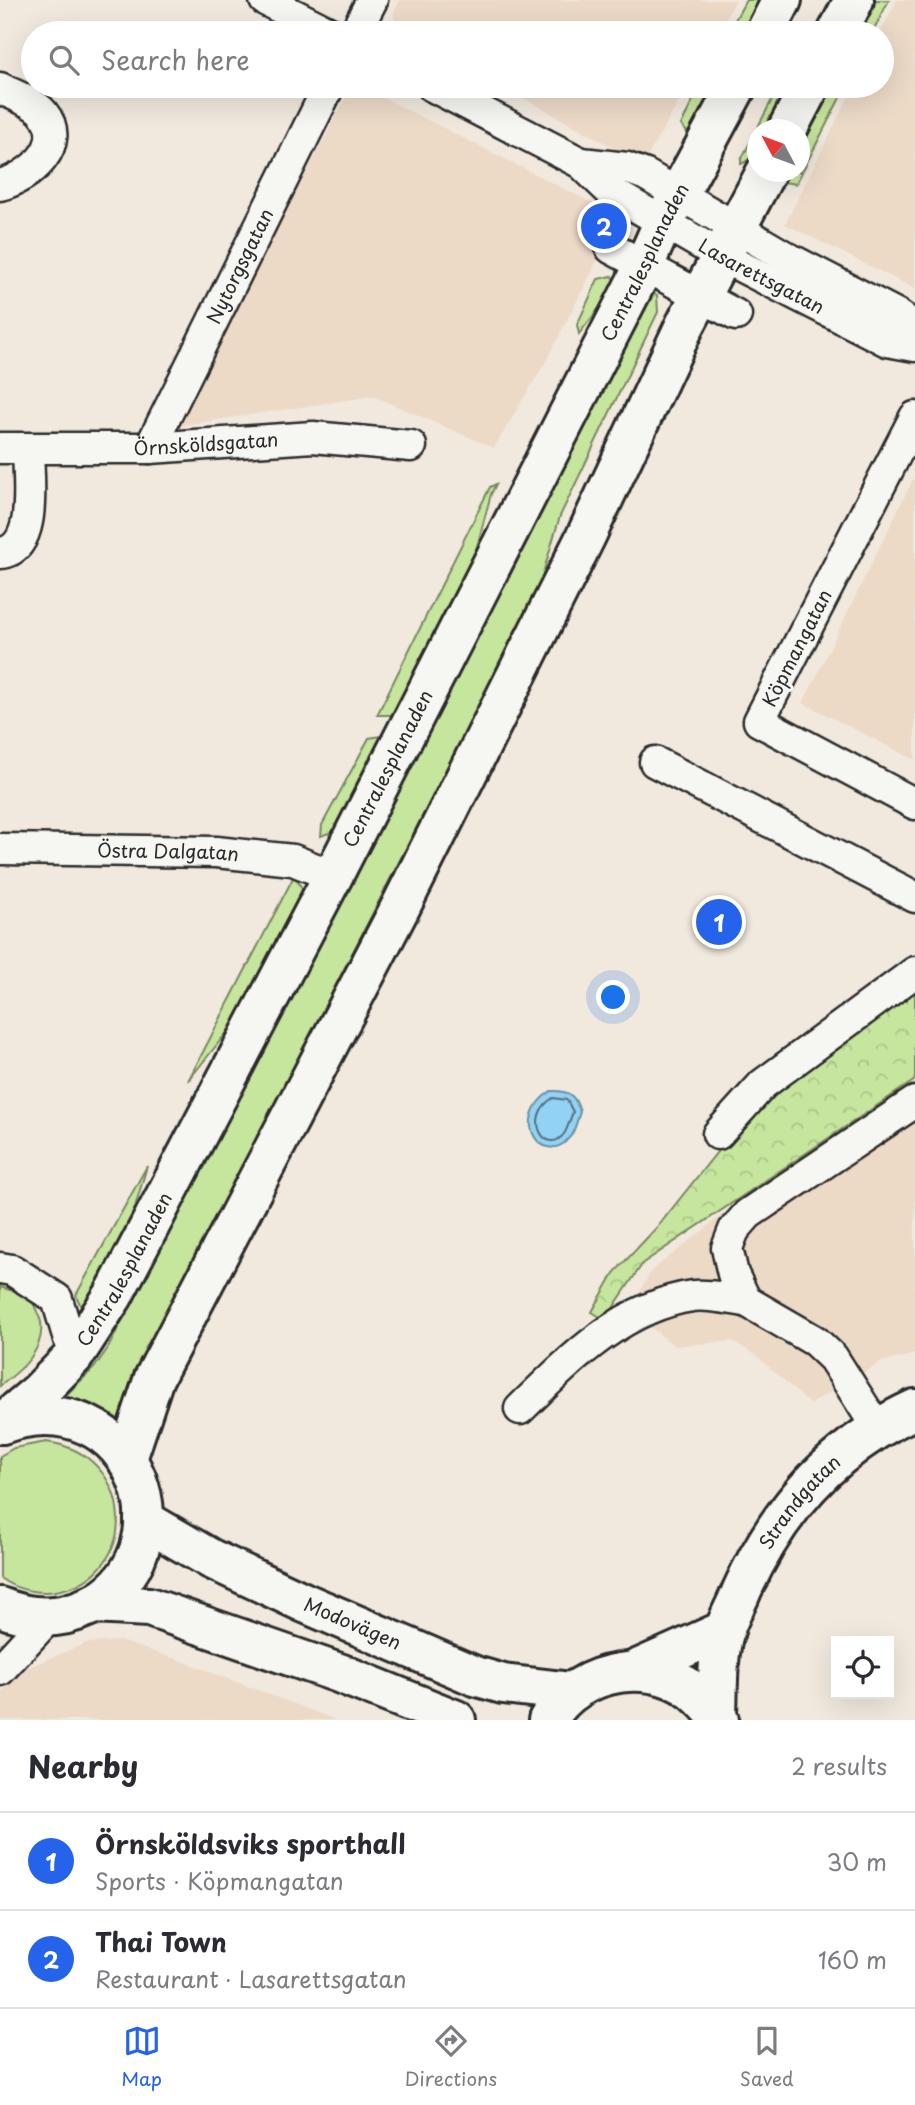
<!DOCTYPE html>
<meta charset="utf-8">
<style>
body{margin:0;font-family:"Playpen Sans",sans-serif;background:#f2f2f3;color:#2b2b33}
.controls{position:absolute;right:21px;bottom:21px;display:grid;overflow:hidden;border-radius:0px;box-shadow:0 7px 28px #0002}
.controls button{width:63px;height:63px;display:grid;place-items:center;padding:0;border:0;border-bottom:2px solid #e1e1e2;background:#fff;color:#2b2b33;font:35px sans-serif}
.compass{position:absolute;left:747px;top:119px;width:63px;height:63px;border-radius:50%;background:#fff;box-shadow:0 7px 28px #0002;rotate:311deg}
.you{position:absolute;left:614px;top:998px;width:24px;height:24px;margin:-18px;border:5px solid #fff;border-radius:50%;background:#1a73e8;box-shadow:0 0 0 10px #1a73e833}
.badge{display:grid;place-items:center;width:46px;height:46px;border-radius:50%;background:#2563eb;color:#fff;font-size:23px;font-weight:700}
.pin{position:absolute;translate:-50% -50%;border:4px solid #fff;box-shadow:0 2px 7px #0006}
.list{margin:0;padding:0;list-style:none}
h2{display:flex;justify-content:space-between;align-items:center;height:91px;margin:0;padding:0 28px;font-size:30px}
h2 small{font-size:23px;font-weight:400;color:#7c7c81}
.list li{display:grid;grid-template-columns:46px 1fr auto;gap:21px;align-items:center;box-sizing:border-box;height:98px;padding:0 28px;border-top:2px solid #e1e1e2}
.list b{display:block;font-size:26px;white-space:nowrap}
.list p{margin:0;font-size:23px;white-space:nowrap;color:#7c7c81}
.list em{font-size:23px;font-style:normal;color:#7c7c81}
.icon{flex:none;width:38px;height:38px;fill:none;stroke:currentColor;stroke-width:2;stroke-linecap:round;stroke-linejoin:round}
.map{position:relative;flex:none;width:915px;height:1720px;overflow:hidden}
.search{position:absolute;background:#fff;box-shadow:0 7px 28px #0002;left:21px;right:21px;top:21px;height:77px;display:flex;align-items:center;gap:18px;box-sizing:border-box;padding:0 24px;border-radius:38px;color:#7c7c81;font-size:26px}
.sheet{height:287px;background:#fff}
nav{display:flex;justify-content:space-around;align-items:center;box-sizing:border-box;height:98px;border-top:2px solid #e1e1e2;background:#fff;font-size:19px;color:#7c7c81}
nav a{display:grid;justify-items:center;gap:4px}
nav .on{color:#2563eb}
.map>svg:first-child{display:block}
.built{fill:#ecdac7}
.grass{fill:#c6e59d;stroke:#788864;stroke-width:2}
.park{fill:url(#park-crowns);stroke:#788864;stroke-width:2}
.water{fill:#92d2f4;stroke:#698fa4;stroke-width:2}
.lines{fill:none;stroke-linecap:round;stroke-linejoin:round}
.shore{stroke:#546e7b;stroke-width:2}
.minor-casing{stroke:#2b2b2b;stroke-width:35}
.major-casing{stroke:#2b2b2b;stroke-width:44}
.highway-casing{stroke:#2b2b2b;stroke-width:44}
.minor{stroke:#f6f6f2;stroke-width:30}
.major{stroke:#f6f6f2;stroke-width:38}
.highway{stroke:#f6f6f2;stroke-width:38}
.labels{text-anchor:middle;stroke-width:6;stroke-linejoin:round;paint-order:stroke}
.street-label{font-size:19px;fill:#2b2b2b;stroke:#f6f6f2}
</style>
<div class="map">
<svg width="915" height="1720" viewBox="0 0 915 1720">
<defs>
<pattern id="park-crowns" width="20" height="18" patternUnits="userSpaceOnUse" patternTransform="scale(1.75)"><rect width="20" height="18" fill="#c6e59d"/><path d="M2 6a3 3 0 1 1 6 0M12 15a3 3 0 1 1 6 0" fill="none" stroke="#aac587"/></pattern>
</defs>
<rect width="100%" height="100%" fill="#f1e9de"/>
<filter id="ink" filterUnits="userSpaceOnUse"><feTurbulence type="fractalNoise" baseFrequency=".0143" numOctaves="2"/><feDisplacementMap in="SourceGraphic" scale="14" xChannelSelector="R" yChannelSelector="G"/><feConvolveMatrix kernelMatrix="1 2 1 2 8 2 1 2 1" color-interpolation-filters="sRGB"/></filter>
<g filter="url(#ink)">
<path class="built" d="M400,0h336l-18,33h-311l-9,-5 -5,-14z
M897,0h18v289l-130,-65 69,-138h28l-2,-53z
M352,86h8l260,131 -75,146 -51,85 -121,-52 -202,31z
M502,86h186l-45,78z
M915,475v285l-112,-57z
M915,1081v273l-33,8 -72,42 -51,-46 -26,-17 -58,5 -46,-35 22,-40 150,-118z
M120,1641l57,18 159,61h-336v-26l24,-25 63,-26z"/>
<path class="grass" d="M746,0h17l-17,33h-18z
M874,0h15l-17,33h-15z
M700,86h18l-27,51 -10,-12z
M779,86h8l-22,43 -7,1c0,13 -3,29 -17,34v-4z
M830,86h16l-50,98 -13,-2 5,-10h12v-27z
M612,276l3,5 -12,22 -24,31 -2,-9 21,-46z
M651,293l6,2 1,17 -98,204 -22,74 -400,782 -14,56 -27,-20 -34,-10 31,-30 14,-20z
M496,484l-5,10 -16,60 -83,161h-15l113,-228z
M381,736l-47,95 -13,5 1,-11 47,-87z
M294,876l10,15 -69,131 -47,59z
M147,1166l-19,65 -41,80 -6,-4 -5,-12z
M0,1287l30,9c3,8 9,18 11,26 4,29 -21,49 -41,64z
M46,1442c91,11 97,134 10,149 -19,3 -40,-1 -56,-13v-122l14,-8z"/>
<path class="park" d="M915,991v89l-272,183 -38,57 -13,-8 22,-39 45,-48 85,-107z"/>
<path class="water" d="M551,1091c18,-1 24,4 29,21 -3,8 -5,20 -11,26 -24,30 -62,-18 -18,-47z"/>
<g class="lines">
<path class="shore" d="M553,1098l14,2 6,12c-3,7 -5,16 -9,22 -18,23 -42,-17 -11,-36z"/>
<g class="minor-casing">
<g id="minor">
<path d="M265,0l65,33"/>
<path d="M355,33l17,-33"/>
<path id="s1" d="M432,86l149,77 30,29 121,70 155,79 28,5"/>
<path d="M0,88c13,7 34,14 43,25 26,32 -14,65 -43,72"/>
<path d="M581,163l46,5 19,7 140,82 110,57 19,13"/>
<path d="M611,248l125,67"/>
<path d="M915,417l-156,304 156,83"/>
<path id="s2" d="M0,448h150l163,-11 98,9"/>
<path id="s3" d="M150,448l179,-362"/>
<path d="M0,553c39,-3 28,-76 28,-104"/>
<path d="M655,762l260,135"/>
<path id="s4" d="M0,849l216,3 77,8 40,16"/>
<path d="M718,1134l45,-50 152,-112"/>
<path d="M0,1268l12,2 45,29 17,57"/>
<path d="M520,1409c48,-47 102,-103 173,-113 16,-2 36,3 53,5"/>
<path d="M878,1429l-45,-71 -18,-17 -69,-40 -13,-27 -6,-26 7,-18 14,-16 167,-112"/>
<path d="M0,1670l49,-53"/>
</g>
</g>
<g class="major-casing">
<g id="major">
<path id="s5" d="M144,1520l67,39 94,44 170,73 28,8 69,8"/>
<path d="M93,1604l56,3 190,66 117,47"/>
<path d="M633,1671l92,-41"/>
<path id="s6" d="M717,1714c1,-27 0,-59 8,-85 4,-13 12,-26 17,-39 36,-80 92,-144 173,-181"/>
<path d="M548,1720c30,-54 112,-65 154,-21 7,7 13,13 17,21"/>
</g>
</g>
<g class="highway-casing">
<g id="highway">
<path d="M765,33l17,-33"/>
<path d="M837,33l17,-33"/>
<path d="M787,130l23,-44"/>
<path id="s7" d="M1,1424l38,-32 35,-36 39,-60 220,-420 311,-610 19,-43 74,-137"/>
<path d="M127,1459l27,-81 246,-470 186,-372 99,-211 81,-153"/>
<path d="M0,1607c29,12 59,13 87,0 110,-52 50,-230 -85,-183"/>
</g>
</g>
<use href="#minor" class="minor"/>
<use href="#major" class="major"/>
<use href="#highway" class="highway"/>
</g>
</g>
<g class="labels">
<g class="street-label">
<text dy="7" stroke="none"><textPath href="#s7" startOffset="1334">Centralesplanaden</textPath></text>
<text dy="7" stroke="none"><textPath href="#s3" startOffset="203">Nytorgsgatan</textPath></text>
<text dy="7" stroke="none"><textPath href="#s1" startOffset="382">Lasarettsgatan</textPath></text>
<text dy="7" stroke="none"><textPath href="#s2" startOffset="206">Örnsköldsgatan</textPath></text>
<text transform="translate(797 648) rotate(-63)" y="7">Köpmangatan</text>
<text dy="7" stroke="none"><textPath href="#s7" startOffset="766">Centralesplanaden</textPath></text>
<text dy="7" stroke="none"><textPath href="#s4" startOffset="168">Östra Dalgatan</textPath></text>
<text dy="7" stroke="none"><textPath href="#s7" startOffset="200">Centralesplanaden</textPath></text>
<text dy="7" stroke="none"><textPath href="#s6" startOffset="234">Strandgatan</textPath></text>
<text dy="7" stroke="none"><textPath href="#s5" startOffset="233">Modovägen</textPath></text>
</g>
</g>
</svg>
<div class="controls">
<button><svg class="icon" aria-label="locate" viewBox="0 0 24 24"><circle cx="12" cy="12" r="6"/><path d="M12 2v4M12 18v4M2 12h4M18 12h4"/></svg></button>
</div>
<svg class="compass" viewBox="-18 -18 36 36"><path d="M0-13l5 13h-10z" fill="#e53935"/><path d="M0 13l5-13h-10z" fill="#7c7c81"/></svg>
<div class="you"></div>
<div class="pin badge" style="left:719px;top:922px">1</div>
<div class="pin badge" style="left:604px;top:226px">2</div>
<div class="search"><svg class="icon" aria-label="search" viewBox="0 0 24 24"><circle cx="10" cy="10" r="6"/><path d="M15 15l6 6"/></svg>Search here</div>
</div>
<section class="sheet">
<h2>Nearby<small>2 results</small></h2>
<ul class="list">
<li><span class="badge">1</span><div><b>Örnsköldsviks sporthall</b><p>Sports · Köpmangatan</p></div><em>30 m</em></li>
<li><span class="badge">2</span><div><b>Thai Town</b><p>Restaurant · Lasarettsgatan</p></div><em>160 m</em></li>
</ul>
</section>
<nav>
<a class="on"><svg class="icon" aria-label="map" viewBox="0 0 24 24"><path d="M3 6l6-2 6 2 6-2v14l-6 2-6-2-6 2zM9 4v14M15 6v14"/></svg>Map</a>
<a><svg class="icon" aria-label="directions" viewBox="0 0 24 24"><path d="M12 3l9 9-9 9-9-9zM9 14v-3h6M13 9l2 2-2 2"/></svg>Directions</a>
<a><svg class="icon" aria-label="saved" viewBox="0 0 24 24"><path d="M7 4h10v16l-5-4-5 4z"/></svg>Saved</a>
</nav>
